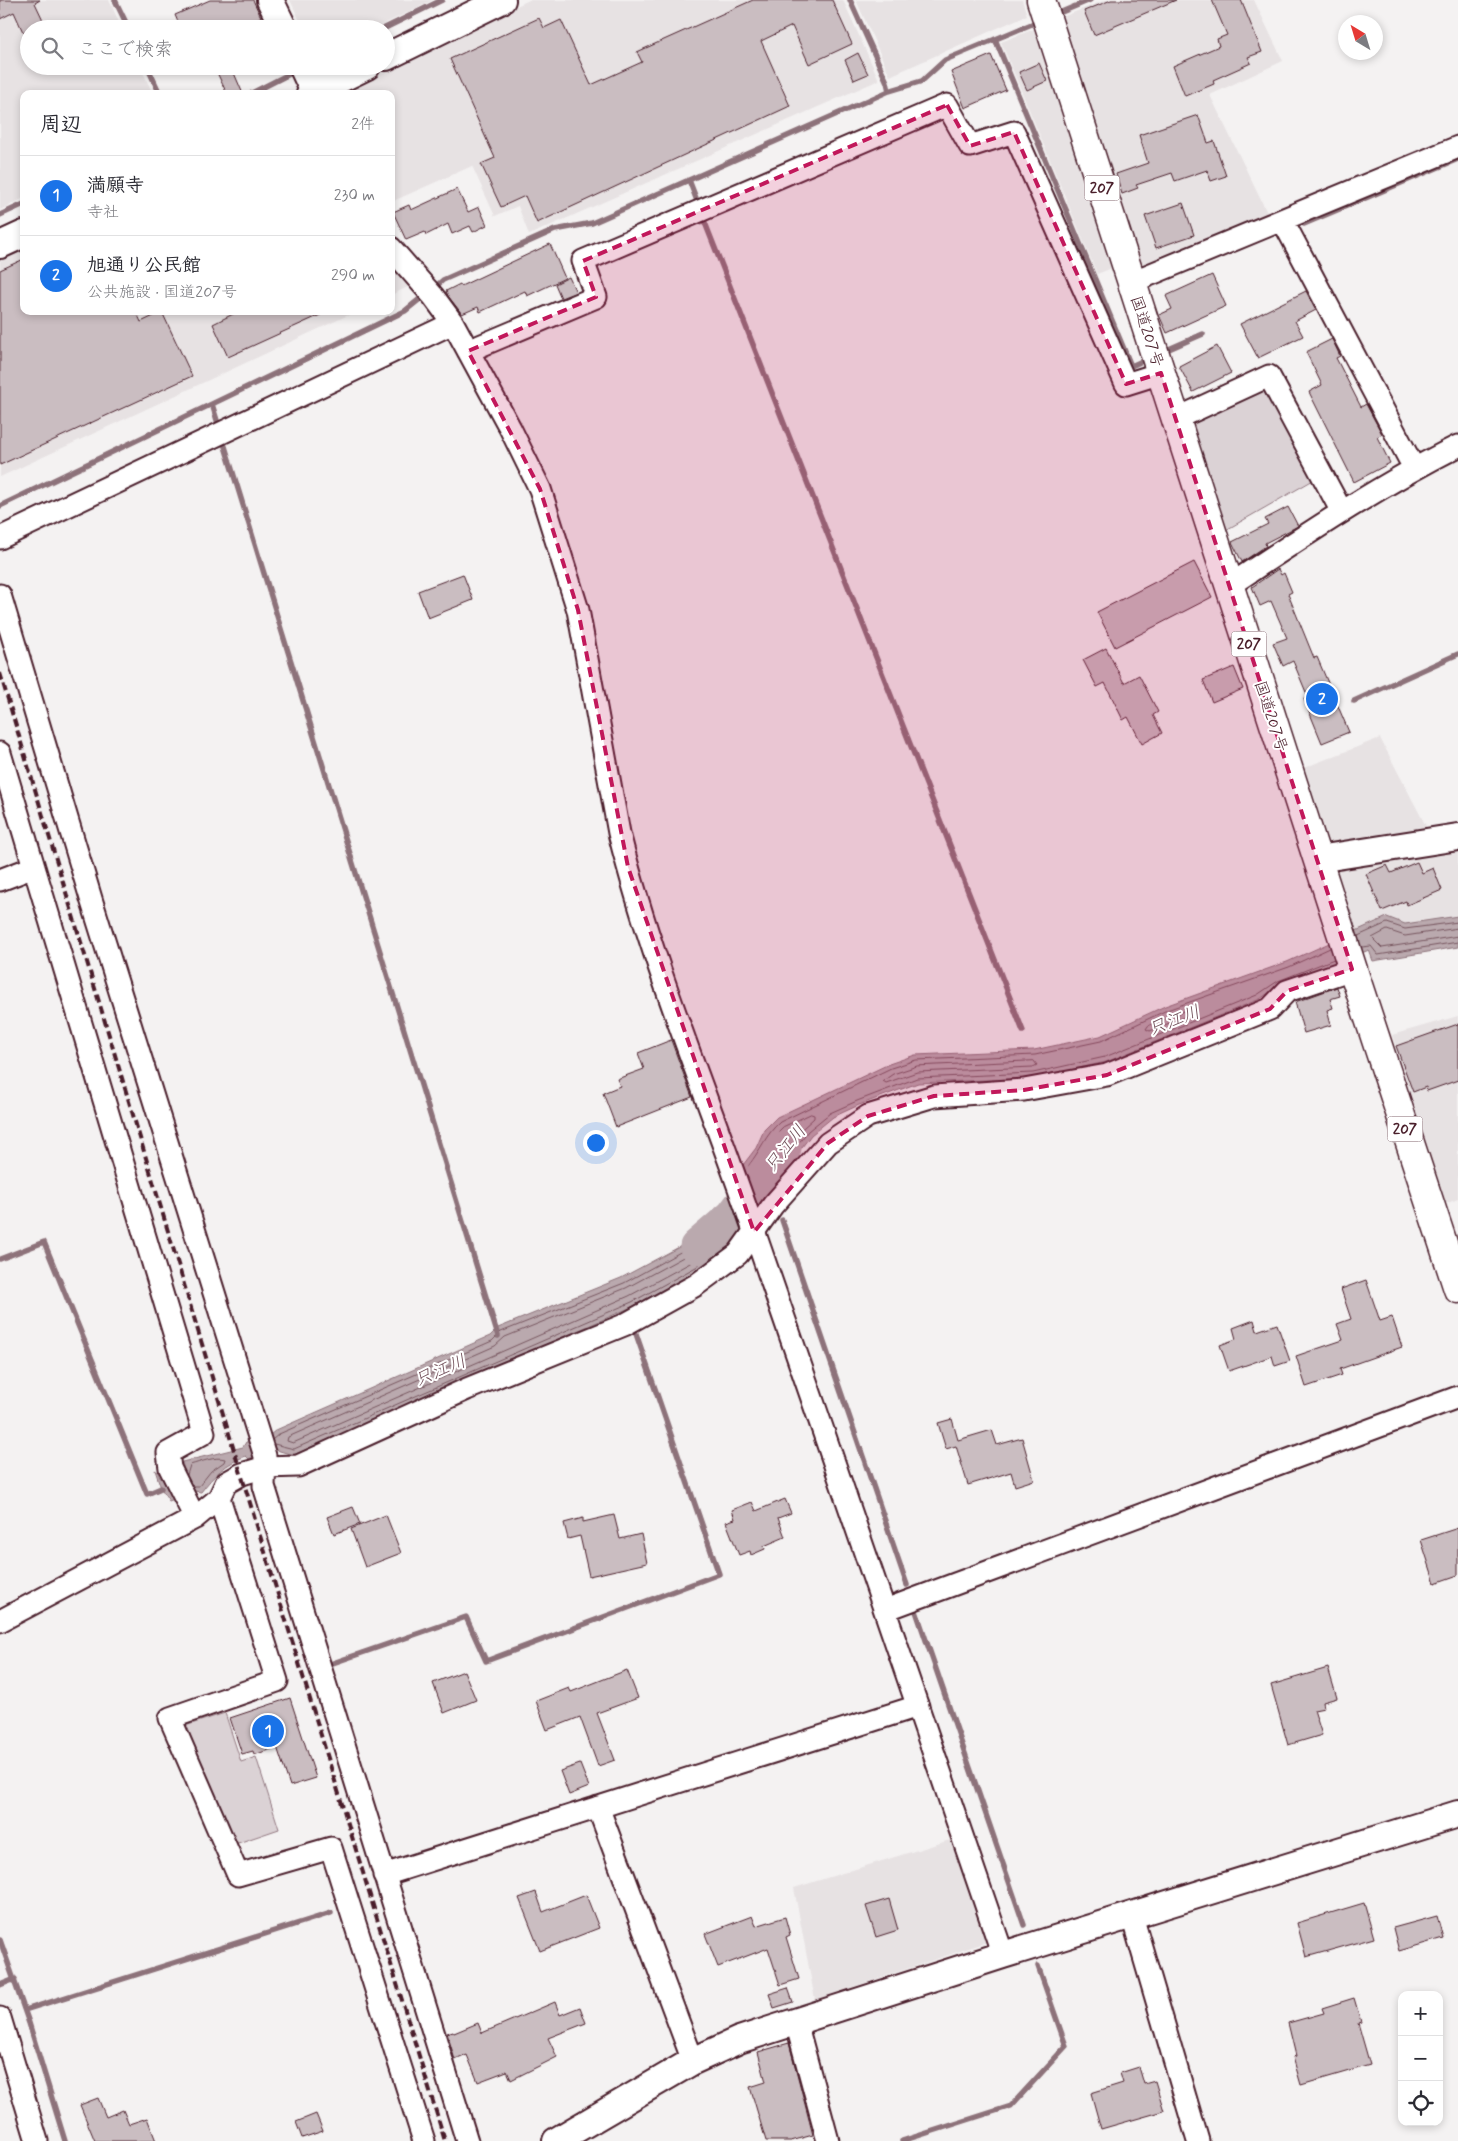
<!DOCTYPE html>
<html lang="ja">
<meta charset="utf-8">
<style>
body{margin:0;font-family:Mynerve,"Klee One",sans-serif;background:#f7f7f7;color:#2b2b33}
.controls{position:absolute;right:15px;bottom:15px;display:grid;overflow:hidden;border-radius:10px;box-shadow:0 2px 8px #0003}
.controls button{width:45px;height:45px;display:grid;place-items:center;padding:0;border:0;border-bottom:1px solid #e1e1e2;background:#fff;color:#2b2b33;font:25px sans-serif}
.compass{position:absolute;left:1338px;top:15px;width:45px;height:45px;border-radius:50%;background:#fff;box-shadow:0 2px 8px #0003;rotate:322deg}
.you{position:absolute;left:595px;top:1142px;width:18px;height:18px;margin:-12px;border:4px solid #fff;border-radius:50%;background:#1a73e8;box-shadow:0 0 0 8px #1a73e833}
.badge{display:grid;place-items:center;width:32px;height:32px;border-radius:50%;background:#1a73e8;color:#fff;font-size:16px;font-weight:700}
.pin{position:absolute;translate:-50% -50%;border:2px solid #fff;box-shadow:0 1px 5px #0006}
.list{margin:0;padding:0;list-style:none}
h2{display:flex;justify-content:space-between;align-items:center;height:65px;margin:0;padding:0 20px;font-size:21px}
h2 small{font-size:16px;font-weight:400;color:#7c7c81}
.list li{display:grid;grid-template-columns:32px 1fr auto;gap:15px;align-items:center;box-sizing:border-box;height:80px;padding:0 20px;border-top:1px solid #e1e1e2}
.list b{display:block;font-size:19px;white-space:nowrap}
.list p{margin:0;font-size:16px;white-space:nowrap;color:#7c7c81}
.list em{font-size:16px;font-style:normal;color:#7c7c81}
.icon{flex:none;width:28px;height:28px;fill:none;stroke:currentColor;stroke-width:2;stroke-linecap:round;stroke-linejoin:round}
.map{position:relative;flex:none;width:1458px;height:2141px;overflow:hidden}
.search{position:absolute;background:#fff;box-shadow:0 2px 8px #0003;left:20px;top:20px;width:375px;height:55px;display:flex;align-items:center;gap:12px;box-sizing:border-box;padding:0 18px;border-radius:28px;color:#7c7c81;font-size:19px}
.panel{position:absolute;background:#fff;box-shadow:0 2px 8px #0003;left:20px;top:90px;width:375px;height:225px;border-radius:10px}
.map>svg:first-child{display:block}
.built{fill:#e7e2e3}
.green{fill:#dbd2d5;stroke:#927880}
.water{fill:#baa9ae;stroke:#8d727a}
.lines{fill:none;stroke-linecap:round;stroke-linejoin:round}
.shore{stroke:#77565f;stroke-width:1}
.stream{stroke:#8d727a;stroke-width:5.5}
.river{stroke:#baa9ae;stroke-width:35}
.building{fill:#cabdc1;stroke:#4a1f2b}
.minor-casing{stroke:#4a1f2b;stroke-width:25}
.tertiary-casing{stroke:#4a1f2b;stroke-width:30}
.trunk-casing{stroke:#4a1f2b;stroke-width:31}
.minor{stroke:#fff;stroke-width:21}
.tertiary{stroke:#fff;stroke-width:26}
.trunk{stroke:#fff;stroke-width:28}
.rail{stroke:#4a1f2b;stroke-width:4;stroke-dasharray:8 4;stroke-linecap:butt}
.marked{fill:#c2185b;fill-opacity:0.2;stroke:#c2185b;stroke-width:4;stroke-dasharray:10 6;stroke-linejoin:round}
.labels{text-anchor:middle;stroke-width:4;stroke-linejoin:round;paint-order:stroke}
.shield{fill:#fff;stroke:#80626b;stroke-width:1}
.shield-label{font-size:15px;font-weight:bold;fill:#4a1f2b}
.street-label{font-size:16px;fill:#4a1f2b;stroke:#fff}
.water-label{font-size:18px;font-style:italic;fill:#714f59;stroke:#fff}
</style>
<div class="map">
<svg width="1458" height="2141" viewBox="0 0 1458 2141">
<rect width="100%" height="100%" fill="#f4f2f2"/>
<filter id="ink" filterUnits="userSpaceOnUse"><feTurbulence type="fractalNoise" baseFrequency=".02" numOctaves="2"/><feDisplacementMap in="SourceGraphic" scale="10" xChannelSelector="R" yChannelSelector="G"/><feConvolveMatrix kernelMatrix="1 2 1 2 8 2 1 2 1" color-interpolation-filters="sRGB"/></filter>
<g filter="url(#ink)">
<path class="built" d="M0,0h109l13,29h-93v37h111l13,28h-129v104l-24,12z
M290,0h143l-59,29h-70z
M529,0h314l36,80 -350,155 -11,-29 -23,10 -23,-50 -81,36v-108h-50l1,-2z
M856,0h166l5,15 -137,61z
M1105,0h149l29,61 -73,34 62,128 -128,48 -84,-253z
M1034,29l78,239 -15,6 -96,-232z
M24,247v64h333l-357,166v-219z
M391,263l19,23 -19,9z
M1380,738l46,88 8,25 24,-4v74l-104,16 -53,-168z
M1458,1016v183l-13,5 -53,-169z
M950,1840l37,102 -172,58 -21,-112z"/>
<path class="green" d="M1266,389l49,90 -89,51 -34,-106z
M225,1713l16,49 15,-5 23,72 -44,15 -50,-118z"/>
<path class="water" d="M1458,916v31l-85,14 -4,-11 -89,35 -20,14 -154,63 -72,16 -116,5 -59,22 -26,12 -22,18 -42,56c-15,-4 -23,-10 -26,-26l13,-17 8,-18 13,-13 112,-53 26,-9 119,-5 66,-14 65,-30 122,-44 100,-45 18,7z
M722,1212l17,8 -3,21 -37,30 -65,35 -341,149 -23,-7 -21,11 -3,-3c-20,7 -33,20 -45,36l-7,-1 -25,10 -8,-13 -6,-18 3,2 2,6 24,-8 -2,-8 61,-15 3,-5 18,-2 12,-10 214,-94 8,-8 123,-50 60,-32z"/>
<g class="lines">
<path class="shore" d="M1458,928l-53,8 -18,-6 -15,8 10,10 76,-12
M1358,936l29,-13 18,6 53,-7
M1362,947l9,-1 7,9 80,-13
M1330,948l-41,19 -122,43 -66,31 -66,14 -119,5 -25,8 -111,54c-14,12 -20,29 -31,43v6l10,12 8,1 41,-53 22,-18 27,-12 60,-23 116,-5 72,-16 152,-62 21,-14 56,-22
M1192,1008l3,1 -1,4 -44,18 -4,-2 2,-3z
M1034,1061l3,4 -4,2 -116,5 -31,11 -3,-2 10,-7 24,-8z
M811,1114l3,1v3l-11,10 -38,49h-3l-6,-10 10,-14 7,-16 10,-10z
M723,1226l3,2 -1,7 -33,27 -63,34 -336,147 -6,-2 1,-4 207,-91 10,-9 121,-49 61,-33z
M272,1440l7,-6 213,-93 9,-9 123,-49 60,-33 39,-32 10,5 -2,15 -35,29 -64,35 -338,147 -20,-5
M187,1475l3,-10c11,-3 25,-9 35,-6l-1,3 -13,9 -12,15h-7"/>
<path class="stream" d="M115,0l14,29
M1052,16l38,-16
M383,29l59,-29
M995,39l136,327 18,-8
M147,66l13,28
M889,91l33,-10 23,-21 94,-39
M250,94l47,-24
M689,180l10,26
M0,215l24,-11
M702,215l321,816
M1304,224l154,-65
M433,289l10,-9 112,-50 37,-7 297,-132 -2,-9 -37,-82
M1162,352l41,-18
M212,404l286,932
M0,506l405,-195 21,-17
M1354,701l104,-47
M782,1220l125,365
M0,1259l44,-17 103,252 14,-6
M916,1611l108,314
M330,1664l136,-47 20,44 233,-87 -86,-249
M0,1940l29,83 36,118
M0,1985l15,-6
M25,2010l306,-97
M902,2141l109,-35 55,-60 -28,-80"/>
<path class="river" d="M697,1247l36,-31 51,-68"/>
</g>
<path class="building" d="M0,0h40l-5,3 9,19 -21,10 -9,-20 -14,7z
M210,0h43l8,17 -25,12h-55l-6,-14z
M753,0h79l20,44 -43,20 -17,-38 -31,15 29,65 -253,117 -12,-27 -24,11 -20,-43 14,-6 -45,-99 89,-41 5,10 17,-8 30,65 51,-23 -5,-10z
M1111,0h65l-82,35 -10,-24z
M1212,0h29l21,52 -14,5 3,6 -38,17 1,4 -29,12 -12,-30 46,-20 -2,-7 10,-4z
M858,53l10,21 -14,6 -9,-20z
M991,55l15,35 -41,18 -14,-36z
M1039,63l8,18 -20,9 -8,-18z
M214,66h17l12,28h-16z
M1198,115l10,28 6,-2 12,35 -15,5 -4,-11 -32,11 -3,-8 -36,12 2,3 -16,6 -6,-20 32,-11 -9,-28z
M457,189l11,23 11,-5 8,18 -14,7 -3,-6 -18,8 -4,-10 -22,11 -1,-3 -19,8 -13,-28 16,-7 2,5z
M1183,203l11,32 -38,13 -11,-32z
M550,244l15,34 -38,18 -2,-5 -45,21 -2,-5 -16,7 -14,-18 -2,-5 14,-7 1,2z
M24,259v52h112l5,11 21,-10 30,64 -192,89v-195z
M1212,275l14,31 -59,27 -8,-18 13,-6 -6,-13z
M569,277l7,15 -15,6 -6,-14z
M1306,291l10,19 -21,11 8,15 -45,22 -18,-34z
M239,311h90l-101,46 -15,-33z
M1332,339l8,17 -4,2 25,49 5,-3 16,30 -5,3 13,26 -36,19 -45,-90 13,-7 -16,-33z
M1217,346l14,27 -38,19 -14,-26z
M1288,507l10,19 -33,17 1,3 -24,16 -10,-20 36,-18 -3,-5z
M1194,562l18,35 -97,50 -18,-35z
M1278,569l3,6 3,-2 8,19 -4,2 26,64 3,-1 32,75 -27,11 -18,-44 4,-2 -15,-36 -10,5 -10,-23 14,-5 -16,-37 -11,5 -8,-19z
M463,574l10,26 -45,18 -10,-27z
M1106,648l18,35 15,-8 19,37 -5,3 9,18 -20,11 -14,-27 -5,3 -18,-37 -8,4 -14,-27z
M1234,667l9,22 -31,13 -9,-22z
M1417,862l5,11 11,-5 9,22 -35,15 -1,-4 -24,10 -16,-37 21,-9 4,8z
M1337,987l3,9 -10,3 3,9 -6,2 4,15 -27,8 -9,-31z
M1458,1024v56l-31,11 -1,-4 -13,5 -17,-46z
M671,1040l21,57 -76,30 -13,-34 17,-7 -3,-7 27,-10 -6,-16z
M1366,1280l14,41 12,-4 10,30 -62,22 2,6 -36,12 -10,-31 47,-16 -6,-16 14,-5 -10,-30z
M1254,1320l3,11 20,-7 13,37 -15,5 -3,-10 -43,15 -9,-26 16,-6 -3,-11z
M952,1419l6,21 34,-10 5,15 25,-7 12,42 -19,6 -4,-14 -43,13 -12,-39 -10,3 -8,-26z
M785,1499l6,14 -13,5 7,19 -21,9 1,3 -14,6 -1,-4 -11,4 -13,-33 9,-3 -3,-9 20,-8 4,9z
M353,1507l7,17 -26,10 -7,-17z
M386,1515l15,38 -36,14 -14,-38z
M614,1515l6,24 21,-5 6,29 -58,13 -9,-40 -12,3 -4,-16 19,-5v4z
M1458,1528v47l-23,8 -14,-43z
M1328,1668l9,30 -14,4 1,6 -10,2 8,25 -34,10 -17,-60z
M627,1670l11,28 -41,15 18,47 -17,6 -18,-49 -33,13 -11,-29 33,-13 2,4z
M464,1671l12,29 -32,13 -11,-30z
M290,1698l26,80 -26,8 -13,-39 -23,8 -1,-4 -11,3 -12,-36z
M580,1764l9,23 -20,8 -9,-24z
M536,1892l7,20 43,-17 13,33 -59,23 -21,-53z
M889,1899l9,31 -22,7 -10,-31z
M1364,1903l10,35 -68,19 -9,-34z
M752,1916l4,10 29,-9 5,18 -4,2 13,42 -19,6 -12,-37 -50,19 -13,-33z
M1437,1916l6,22 -44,13 -6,-23z
M788,1988l5,14 -19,6 -5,-14z
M1354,1998l7,24 -3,1 12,42 -69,20 -8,-28 3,-1 -8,-33 36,-10 -2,-5z
M555,2002l5,13 20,-8 6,16 -38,15 9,19 -46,23 -4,-9 -29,11 -11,-27 -12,5 -8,-27 6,-2 1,2 24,-10 4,10z
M789,2043l24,92 -22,6h-25l-16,-54 16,-5 -8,-30z
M1139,2067l5,17 11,-3 9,30 -63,18 -10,-36 32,-10 -3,-10z
M98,2098l8,19 17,-7 6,14 18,-6 9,23h-61l-15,-36z
M316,2114l7,17 -21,7 -6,-16z"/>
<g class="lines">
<g class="minor-casing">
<path id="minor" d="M1283,221l131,247
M391,248l42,48 20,27 57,105 30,61 38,121 41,223c34,135 89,264 134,395 84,242 167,484 250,727
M1132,282l326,-135
M468,351l128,-54 -13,-36 364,-156 23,41 44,-14 112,252 35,-11
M1176,419l93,-43 73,136
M0,538l453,-215
M1230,585c74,-49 148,-99 228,-139
M0,595l92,307 173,554 -1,30 203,655
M0,753l34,114 -34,13
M34,867l170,566 -36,20 2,15 25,50
M219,1498l58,183 -107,37 68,157 93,-27 93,293
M885,1610l573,-213
M0,1621l195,-103 24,-20 7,-15 16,-9 23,-7 33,-1 169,-77 157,-64 72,-40 42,-31 35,-49 55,-62 40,-27 66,-20 90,-6 83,-15 163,-66 17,-18 65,-22
M598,1807l95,254
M384,1875l534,-169
M1132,1916l66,225
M0,2018l37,123
M796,2022l32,119"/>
</g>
<g class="tertiary-casing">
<path id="tertiary" d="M270,0l14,29
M386,57l116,-57
M302,66l12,26
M310,94l57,-28
M0,245l24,-11
M1318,859l140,-22
M556,2141l137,-80 46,-21 264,-85 455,-141"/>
</g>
<g class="trunk-casing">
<path id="trunk" d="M1041,0l315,979 102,310"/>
</g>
<use href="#minor" class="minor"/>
<use href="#tertiary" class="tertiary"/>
<use href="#trunk" class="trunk"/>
<path class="rail" d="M0,673l239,794 206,674"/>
</g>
</g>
<path class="marked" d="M947,105l23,41 44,-14 112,252 35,-11 191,596 -65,22 -17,18 -163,66 -83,15 -90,6 -66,20 -40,27 -74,89 -126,-365 -50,-257 -38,-121 -72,-138 128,-54 -13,-36z"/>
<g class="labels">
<g class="shield">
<rect x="1084.5" y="175.5" width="35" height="25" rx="4"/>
<rect x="1231.5" y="631.5" width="35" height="25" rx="4"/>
<rect x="1387.5" y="1116.5" width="35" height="25" rx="4"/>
</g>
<g class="shield-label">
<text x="1102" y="193">207</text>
<text x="1249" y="649">207</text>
<text x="1405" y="1134">207</text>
</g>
<g class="street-label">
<text transform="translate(1148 331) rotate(72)" y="6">国道207号</text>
<text transform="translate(1272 716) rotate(72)" y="6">国道207号</text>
</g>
<g class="water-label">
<text transform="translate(1174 1020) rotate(-21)" y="6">只江川</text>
<text transform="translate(785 1148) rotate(-51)" y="6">只江川</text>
<text transform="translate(440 1370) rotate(-23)" y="6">只江川</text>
</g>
</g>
</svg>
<div class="controls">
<button>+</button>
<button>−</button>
<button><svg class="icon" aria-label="locate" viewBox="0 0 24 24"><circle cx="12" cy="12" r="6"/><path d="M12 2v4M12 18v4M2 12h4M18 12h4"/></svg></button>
</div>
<svg class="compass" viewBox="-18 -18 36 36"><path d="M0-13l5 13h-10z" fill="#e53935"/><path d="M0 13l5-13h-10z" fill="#7c7c81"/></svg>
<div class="you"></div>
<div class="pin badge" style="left:268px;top:1731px">1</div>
<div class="pin badge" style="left:1322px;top:699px">2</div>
<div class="search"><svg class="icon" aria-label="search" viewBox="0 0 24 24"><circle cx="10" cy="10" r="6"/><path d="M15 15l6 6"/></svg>ここで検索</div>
<section class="panel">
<h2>周辺<small>2件</small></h2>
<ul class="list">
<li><span class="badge">1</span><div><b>満願寺</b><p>寺社</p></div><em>230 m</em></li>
<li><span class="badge">2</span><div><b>旭通り公民館</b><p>公共施設 · 国道207号</p></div><em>290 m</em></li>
</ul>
</section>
</div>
